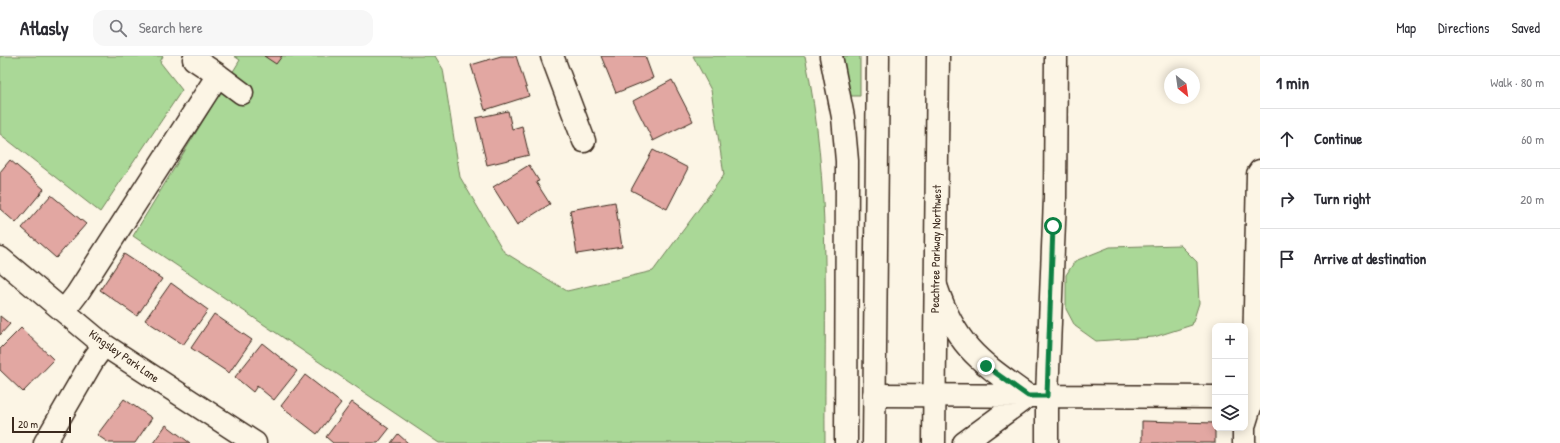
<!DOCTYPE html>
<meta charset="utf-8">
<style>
body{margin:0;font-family:"Patrick Hand",sans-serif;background:#f7f7f7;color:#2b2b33}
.controls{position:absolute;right:12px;bottom:12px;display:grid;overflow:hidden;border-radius:8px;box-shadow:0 2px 10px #0003}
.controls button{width:36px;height:36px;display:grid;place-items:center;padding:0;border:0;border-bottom:1px solid #e1e1e2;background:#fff;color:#2b2b33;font:20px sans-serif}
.compass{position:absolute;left:1164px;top:12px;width:36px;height:36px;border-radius:50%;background:#fff;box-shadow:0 2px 10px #0003;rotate:151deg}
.scale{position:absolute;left:12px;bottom:10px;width:59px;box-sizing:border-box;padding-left:4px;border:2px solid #3b2a1e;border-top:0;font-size:11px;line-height:14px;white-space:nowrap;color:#3b2a1e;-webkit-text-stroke:3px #fcf5e5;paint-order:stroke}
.stop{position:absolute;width:12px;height:12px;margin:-9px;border:3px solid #0b8043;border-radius:50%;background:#fff}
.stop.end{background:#0b8043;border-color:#fff;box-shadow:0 1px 4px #0008}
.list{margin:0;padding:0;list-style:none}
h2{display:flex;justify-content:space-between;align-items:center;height:52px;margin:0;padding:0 16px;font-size:17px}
h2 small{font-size:13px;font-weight:400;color:#7c7c81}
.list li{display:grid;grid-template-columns:26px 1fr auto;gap:12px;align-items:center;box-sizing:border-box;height:60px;padding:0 16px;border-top:1px solid #e1e1e2}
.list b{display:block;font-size:15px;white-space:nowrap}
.list em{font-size:13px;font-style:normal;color:#7c7c81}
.icon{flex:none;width:22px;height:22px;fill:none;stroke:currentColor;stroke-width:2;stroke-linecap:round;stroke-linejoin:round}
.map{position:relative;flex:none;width:1260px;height:387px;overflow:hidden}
header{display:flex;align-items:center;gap:24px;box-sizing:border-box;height:56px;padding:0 20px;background:#fff;border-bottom:1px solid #e1e1e2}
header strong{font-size:19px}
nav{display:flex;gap:22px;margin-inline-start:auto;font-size:14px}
.search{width:280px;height:36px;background:#f7f7f7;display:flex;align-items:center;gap:10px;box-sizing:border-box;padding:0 14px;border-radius:12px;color:#7c7c81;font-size:15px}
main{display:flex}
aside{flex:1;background:#fff}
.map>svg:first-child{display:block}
.green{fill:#aad897;stroke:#72815a}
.building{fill:#e2a7a2;stroke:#3b2a1e}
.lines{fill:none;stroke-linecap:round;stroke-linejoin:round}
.minor-casing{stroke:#3b2a1e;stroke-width:25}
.highway-casing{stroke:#3b2a1e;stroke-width:25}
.minor{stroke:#fcf5e5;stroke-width:22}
.highway{stroke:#fcf5e5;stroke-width:22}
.route{stroke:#0b8043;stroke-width:5}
.labels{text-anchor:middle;stroke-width:3.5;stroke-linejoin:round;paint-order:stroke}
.street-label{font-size:12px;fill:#3b2a1e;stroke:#fcf5e5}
</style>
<header>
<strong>Atlasly</strong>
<div class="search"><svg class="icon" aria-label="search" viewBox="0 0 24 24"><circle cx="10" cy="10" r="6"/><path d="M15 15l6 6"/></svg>Search here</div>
<nav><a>Map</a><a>Directions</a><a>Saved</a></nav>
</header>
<main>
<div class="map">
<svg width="1260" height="387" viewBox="0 0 1260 387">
<rect width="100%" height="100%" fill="#fcf5e5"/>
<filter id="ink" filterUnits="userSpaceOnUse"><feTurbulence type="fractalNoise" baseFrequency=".025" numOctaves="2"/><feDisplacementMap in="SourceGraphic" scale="8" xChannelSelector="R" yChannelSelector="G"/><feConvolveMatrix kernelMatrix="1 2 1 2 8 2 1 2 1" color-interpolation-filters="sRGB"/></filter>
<g filter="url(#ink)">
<path class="green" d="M0,0h163l-3,6 22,28 -82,122 -100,-78z
M234,0h201l8,13 17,108 44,75 63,39 86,-20 71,-96 -13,-85 -18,-34h112c27,126 19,258 20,387h-386l-306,-207 107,-176z
M839,0h21v40h-11z
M1180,189l17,17 2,41 -7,22 -38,12 -58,4 -21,-15 -9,-17v-34l9,-14 35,-14z"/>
<path class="building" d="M264,0h18l-6,8z
M501,0h15l13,40 -44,14 -14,-45z
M601,0h44l8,22 -37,15z
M672,24l21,41 -40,20 -20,-40z
M508,55l4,18 10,-3 7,29 -42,10 -11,-47z
M653,94l35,18 -21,41 -36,-19z
M10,104l34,29 -28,34 -16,-14v-37z
M529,109l10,16 -3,1 14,22 -33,21 -24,-38z
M51,139l35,29 -30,34 -34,-30z
M615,146l7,45 -45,7 -7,-44z
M124,198l38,25 -25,37 -37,-26z
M171,227l37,27 -25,35 -38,-25z
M214,258l38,26 -23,33 -38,-25z
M0,260l10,8 -10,11z
M21,272l33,32 -31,32 -23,-22v-21z
M262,287l35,28 -23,29 -17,-14 -4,6 -18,-15z
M305,319l36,28 -24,31 -36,-28z
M124,343l28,19 -17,25h-26l-12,-8z
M352,346l37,27 -11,14h-45l-7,-6z
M1142,365l73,2v20h-73z
M166,369l24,18h-37z
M398,378l10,9h-17z"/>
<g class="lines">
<g class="minor-casing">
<path id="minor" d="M552,0l32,85
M218,19l24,18
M0,202l104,87 151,98
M936,230c20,60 42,74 92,110l-64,47
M64,255l13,-17 141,-219 -24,-16 2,-3
M874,339l341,2
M1245,367l8,-26 5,-223 2,-3
M45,387l48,-83 11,-15
M1047,387v-47l8,-198 1,-142
M1244,387v-15"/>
</g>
<g class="highway-casing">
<path id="highway" d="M831,0l12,61 4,44 -1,282
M874,387l4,-387
M934,387l4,-387"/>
</g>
<use href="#minor" class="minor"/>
<use href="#highway" class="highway"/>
</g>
</g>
<g class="lines" filter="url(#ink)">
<path class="route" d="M986,310l42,30h19l6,-170"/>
</g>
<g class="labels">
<g class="street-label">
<text transform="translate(936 193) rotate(-89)" y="4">Peachtree Parkway Northwest</text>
<text transform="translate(124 300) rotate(35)" y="4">Kingsley Park Lane</text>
</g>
</g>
</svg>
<div class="controls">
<button>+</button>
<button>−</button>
<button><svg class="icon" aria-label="layers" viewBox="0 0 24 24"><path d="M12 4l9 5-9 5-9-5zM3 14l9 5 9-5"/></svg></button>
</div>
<svg class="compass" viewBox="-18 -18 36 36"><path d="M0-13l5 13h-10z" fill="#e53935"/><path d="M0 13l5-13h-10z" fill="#7c7c81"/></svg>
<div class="scale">20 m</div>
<div class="stop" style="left:1053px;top:170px"></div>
<div class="stop end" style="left:986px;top:310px"></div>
</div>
<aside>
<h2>1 min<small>Walk · 80 m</small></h2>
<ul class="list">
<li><svg class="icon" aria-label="ahead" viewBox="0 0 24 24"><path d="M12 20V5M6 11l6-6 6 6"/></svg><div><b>Continue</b></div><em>60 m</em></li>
<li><svg class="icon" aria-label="right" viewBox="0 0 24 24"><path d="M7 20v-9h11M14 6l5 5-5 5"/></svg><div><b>Turn right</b></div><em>20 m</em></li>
<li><svg class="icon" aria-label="arrive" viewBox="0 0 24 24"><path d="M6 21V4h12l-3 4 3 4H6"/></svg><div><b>Arrive at destination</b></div></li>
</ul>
</aside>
</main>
